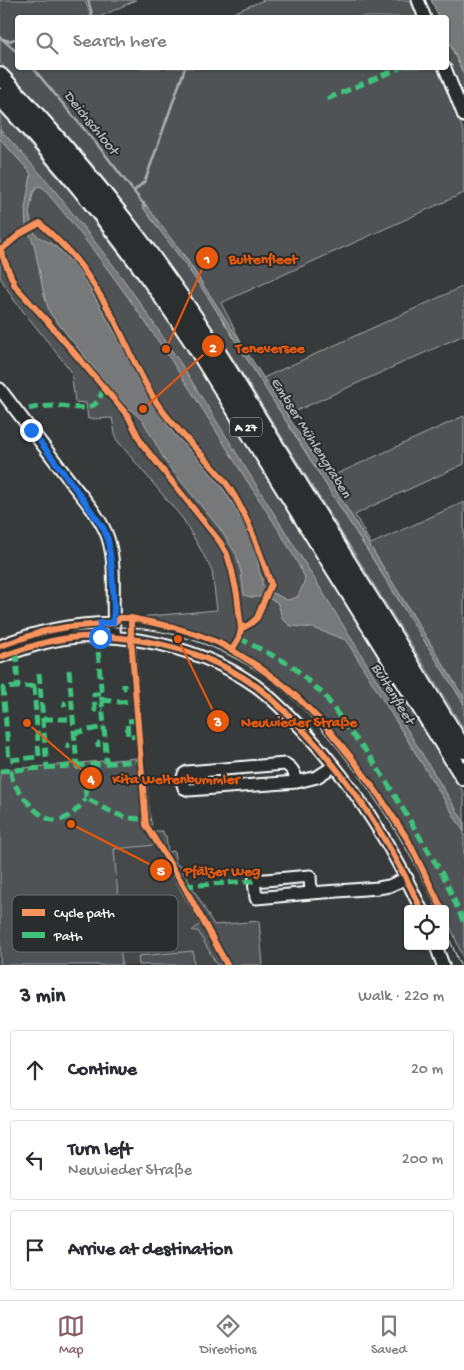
<!DOCTYPE html>
<meta charset="utf-8">
<style>
body{margin:0;font-family:"Gochi Hand",sans-serif;background:#f2f2f3;color:#2b2b33}
.controls{position:absolute;right:15px;bottom:15px;display:grid;overflow:hidden;border-radius:5px;box-shadow:0 1px 4px #0004}
.controls button{width:45px;height:45px;display:grid;place-items:center;padding:0;border:0;border-bottom:1px solid #e1e1e2;background:#fff;color:#2b2b33;font:25px sans-serif}
.stop{position:absolute;width:15px;height:15px;margin:-11px;border:4px solid #1a73e8;border-radius:50%;background:#fff}
.stop.end{background:#1a73e8;border-color:#fff;box-shadow:0 1px 5px #0008}
.list{margin:0;padding:0;list-style:none}
h2{display:flex;justify-content:space-between;align-items:center;height:65px;margin:0;padding:0 20px;font-size:21px}
h2 small{font-size:16px;font-weight:400;color:#7c7c81}
.list li{display:grid;grid-template-columns:32px 1fr auto;gap:15px;align-items:center;box-sizing:border-box;height:80px;margin:0 10px 10px;padding:0 10px;border:1px solid #e1e1e2;border-radius:5px}
.list b{display:block;font-size:19px;white-space:nowrap}
.list p{margin:0;font-size:16px;white-space:nowrap;color:#7c7c81}
.list em{font-size:16px;font-style:normal;color:#7c7c81}
.icon{flex:none;width:28px;height:28px;fill:none;stroke:currentColor;stroke-width:2;stroke-linecap:round;stroke-linejoin:round}
.map{position:relative;flex:none;width:464px;height:965px;overflow:hidden}
.search{position:absolute;background:#fff;box-shadow:0 1px 4px #0004;left:15px;right:15px;top:15px;height:55px;display:flex;align-items:center;gap:12px;box-sizing:border-box;padding:0 18px;border-radius:5px;color:#7c7c81;font-size:19px}
.sheet{height:335px;background:#fff}
nav{display:flex;justify-content:space-around;align-items:center;box-sizing:border-box;height:70px;border-top:1px solid #e1e1e2;background:#fff;font-size:14px;color:#7c7c81}
nav a{display:grid;justify-items:center;gap:2px}
nav .on{color:#8a5d65}
.map>svg:first-child{display:block}
.built{fill:#444748}
.green{fill:#505354;stroke:#a8a9aa}
.water{fill:#767879;stroke:#adaeaf;fill-rule:evenodd}
.lines{fill:none;stroke-linecap:round;stroke-linejoin:round}
.stream{stroke:#adaeaf;stroke-width:2.5}
.minor-casing{stroke:#fff;stroke-width:15}
.highway-casing{stroke:#fff;stroke-width:20}
.minor{stroke:#2a2d2e;stroke-width:11}
.highway{stroke:#2a2d2e;stroke-width:16}
.tram{stroke:#fff;stroke-width:1}
.quiet{stroke:#40c37c;stroke-width:5;stroke-dasharray:10 5;stroke-linecap:butt}
.cycleway-casing{stroke:#2a2d2e;stroke-width:9}
.cycleway{stroke:#f8935d;stroke-width:6}
.route{stroke:#1a73e8;stroke-width:6}
.labels{text-anchor:middle;stroke-width:4;stroke-linejoin:round;paint-order:stroke}
.shield{fill:#2a2d2e;stroke:#bfc0c0;stroke-width:1}
.shield-label{font-size:12px;font-weight:bold;fill:#fff}
.water-label{font-size:15px;font-style:italic;fill:#b4b5b5;stroke:#2a2d2e}
.key{fill:#2a2d2e;stroke:#6a6c6d;stroke-width:1}
.key-label{font-size:14px;fill:#fff}
.leader{fill:none;stroke:#e8590c;stroke-width:2}
.callout-dot{fill:#e8590c;stroke:#2a2d2e;stroke-width:2}
.mark-label{font-size:15px;text-anchor:middle;font-weight:bold;fill:#fff}
.callout-label{font-size:15px;text-anchor:middle;font-weight:bold;fill:#e8590c;stroke:#2a2d2e;stroke-width:4;stroke-linejoin:round;paint-order:stroke}
</style>
<div class="map">
<svg width="464" height="965" viewBox="0 0 464 965">
<rect width="100%" height="100%" fill="#373a3b"/>
<filter id="ink" filterUnits="userSpaceOnUse"><feTurbulence type="fractalNoise" baseFrequency=".02" numOctaves="2"/><feDisplacementMap in="SourceGraphic" scale="10" xChannelSelector="R" yChannelSelector="G"/><feConvolveMatrix kernelMatrix="1 2 1 2 8 2 1 2 1" color-interpolation-filters="sRGB"/></filter>
<g filter="url(#ink)">
<path class="built" d="M155,845l45,79 -7,7h5l19,34h-95l-3,-30 2,-4 -8,-83z"/>
<path class="green" d="M0,0h85l6,17 -73,1v50h419l27,64v61l-243,110 26,50 -63,-98 -42,-49 43,58 23,33 256,407v25l-230,-369c-36,-53 -73,-107 -112,-158 -37,-49 -79,-95 -122,-139z
M88,0h48l-39,18 -4,-1z
M264,0h146l7,17h-194z
M446,36l18,39v30l-17,-43z
M0,111l75,86 79,103 48,73 171,275 19,32 72,113v167l-19,-47v-4h-2l-34,-70 -45,-67 -33,-41 -32,-34 -20,-17 -44,-29 1,-2 -15,-8 -30,-12 -52,-12 78,-7 -5,-39 -11,-21 -18,-31 -67,-80 -4,-21 -24,1 -2,-16 -11,-1 -4,-31 -23,-29 -34,-42 -14,-23z
M464,286v49l-177,80 -24,-37z
M464,416v48l-94,43 -15,8 16,29 93,-42v196l-136,-220z
M128,647l8,1 7,101 7,68 3,14h10l1,4 2,1 2,16 6,-1 2,14h5l1,4 32,56 45,-4 4,44h-46l-19,-34h-6l8,-7 -45,-79 -41,4 7,82 -2,4 3,30h-122v-195l137,-12z
M193,951l1,14h-55l-1,-9z"/>
<path class="water" d="M431,0h33v75l-17,-39 -1,-18 -7,-1z
M0,129l48,53 65,83 27,38 41,61 130,209 153,249v10l-118,-192 -33,-12 -22,-2 -9,-7 -2,-9 -3,-8c-6,-2 -11,-5 -17,-5 -7,0 -9,1 -16,-2l-3,-22 -5,-19 -16,-25 -53,-65 -24,-43 -27,-25 -66,-83 -6,-18 -10,-51 -8,-17 -1,-19 6,-33 -2,-4 -29,-32zM38,186l4,1c74,86 136,181 195,278 23,37 49,73 68,113l-2,7 -5,11 -3,2 -8,2 -22,-11 -3,-6v-5l-3,-7 -1,-9 -6,-22 -16,-31 -12,-19 -21,-26 -29,-30 -30,-43 -25,-51 -30,-53 -12,-19 -16,-17 -9,-7 -15,-8 -4,-6 -4,-17 4,-20z
M144,202l39,53 33,49 112,174 136,220v6l-256,-407 -23,-33 -43,-58z"/>
<g class="lines">
<path class="stream" d="M88,0l5,18
M0,37l18,16
M3,39l6,2 9,-3
M33,68l71,85 41,53
M134,191l11,-10 40,-113"/>
<g class="minor-casing">
<path id="minor" d="M418,0l7,18
M445,68l19,48
M0,389c23,31 47,61 70,92 13,17 31,36 38,57 10,32 2,67 7,99
M0,646c35,-15 74,-22 113,-23
M0,657c23,-8 45,-16 69,-19 24,-3 51,-1 75,3 40,7 78,21 112,45 17,13 32,28 47,44 49,52 88,114 118,179
M297,782c-2,-8 -4,-14 -12,-18l-98,8 -3,2 -2,7 2,7 5,2 108,-8 20,-5 17,-11
M310,876l1,17 -55,5 -2,-17z
M311,893l67,-5 11,-2 18,-8
M436,946l7,19"/>
</g>
<g class="highway-casing">
<path id="highway" d="M0,76c78,82 148,170 210,265l254,409
M0,97c72,76 136,158 193,245l271,435"/>
</g>
<use href="#minor" class="minor"/>
<use href="#highway" class="highway"/>
<path class="tram" d="M0,650c95,-40 196,-28 278,36 24,20 45,44 65,69 37,47 69,99 94,154
M445,928l15,37"/>
<path class="quiet" d="M327,99l73,-31
M29,409c9,-3 29,-4 39,-2 9,1 20,2 27,-3 5,-4 7,-12 9,-18
M97,637l9,116v10
M239,638l52,27 34,31 24,34 20,25 17,26 58,96 20,46
M16,652l2,36
M69,670l8,96 8,9 1,23c24,12 31,21 59,21
M39,673l8,95
M34,686l5,71 -30,3 -6,-72z
M123,688h1v-4
M101,694h-7l1,16 8,-1
M102,700l18,2 16,-1
M63,703h1l1,3
M43,719h30
M138,720l-11,1 1,16 11,-1
M74,733l30,-6
M97,743h1v4
M67,746l1,-1v4
M0,771l141,-10
M11,771c0,11 7,19 14,28 23,28 40,29 61,-1
M184,886l70,-5"/>
<g class="cycleway-casing">
<path id="cycleway" d="M0,249l1,1 19,-16 20,-11c12,12 26,24 37,38 12,15 23,34 33,51 17,30 28,63 47,91 20,30 48,52 69,80 21,29 33,68 45,101l-14,34 -7,6 -9,5
M0,250l15,36 32,35 81,95 14,28 78,98 7,12 5,17 5,23 4,35 -2,9 -7,12
M131,618v21l15,186 38,61 43,79
M0,646l41,-14 26,-5 46,-4 7,-5h11l42,9 23,7 23,9 13,7 24,15 26,19 16,14 26,26 30,37 26,36 28,43 34,69
M0,657c23,-8 45,-16 69,-19 24,-3 51,-1 75,3 40,7 78,21 112,45 17,13 32,28 47,44 49,52 88,114 118,179"/>
</g>
<use href="#cycleway" class="cycleway"/>
</g>
</g>
<g class="lines" filter="url(#ink)">
<path class="route" d="M31,430l44,58 29,41 4,11 4,29 2,40 -1,14h-13v14"/>
</g>
<g class="labels">
<rect class="shield" x="230" y="417.5" width="32" height="19" rx="4"/>
<g class="shield-label">
<text x="246" y="431">A 27</text>
</g>
<g class="water-label">
<text transform="translate(92 122) rotate(51)" y="5">Deichschloot</text>
<text transform="translate(312 437) rotate(58)" y="5">Embser Mühlengraben</text>
<text transform="translate(394 693) rotate(58)" y="5">Bultenfleet</text>
</g>
</g>
<rect x="12" y="895" width="166" height="57" rx="8" class="key"/>
<rect x="22" y="909" width="23" height="7" fill="#f8935d"/>
<rect x="22" y="932" width="23" height="6" fill="#40c37c"/>
<g class="key-label">
<text x="54" y="917">Cycle path</text>
<text x="54" y="940">Path</text>
</g>
<path class="leader" d="M166 349L207 258M143 409L213 346M178 639L218 721M27 723L91 778M71 824L161 870"/>
<g class="callout-dot">
<circle cx="166" cy="349" r="5"/>
<circle cx="143" cy="409" r="5"/>
<circle cx="178" cy="639" r="5"/>
<circle cx="27" cy="723" r="5"/>
<circle cx="71" cy="824" r="5"/>
<circle cx="207" cy="258" r="12"/>
<circle cx="213" cy="346" r="12"/>
<circle cx="218" cy="721" r="12"/>
<circle cx="91" cy="778" r="12"/>
<circle cx="161" cy="870" r="12"/>
</g>
<g class="mark-label">
<text x="207" y="263">1</text>
<text x="213" y="352">2</text>
<text x="218" y="726">3</text>
<text x="91" y="783">4</text>
<text x="161" y="875">5</text>
</g>
<g class="callout-label">
<text x="263" y="263">Bultenfleet</text>
<text x="270" y="352">Teneversee</text>
<text x="299" y="726">Neuwieder Straße</text>
<text x="176" y="783">Kita Weltenbummler</text>
<text x="222" y="875">Pfälzer Weg</text>
</g>
</svg>
<div class="controls">
<button><svg class="icon" aria-label="locate" viewBox="0 0 24 24"><circle cx="12" cy="12" r="6"/><path d="M12 2v4M12 18v4M2 12h4M18 12h4"/></svg></button>
</div>
<div class="stop" style="left:100px;top:637px"></div>
<div class="stop end" style="left:31px;top:430px"></div>
<div class="search"><svg class="icon" aria-label="search" viewBox="0 0 24 24"><circle cx="10" cy="10" r="6"/><path d="M15 15l6 6"/></svg>Search here</div>
</div>
<section class="sheet">
<h2>3 min<small>Walk · 220 m</small></h2>
<ul class="list">
<li><svg class="icon" aria-label="ahead" viewBox="0 0 24 24"><path d="M12 20V5M6 11l6-6 6 6"/></svg><div><b>Continue</b></div><em>20 m</em></li>
<li><svg class="icon" aria-label="left" viewBox="0 0 24 24"><path d="M17 20v-9H6M10 6l-5 5 5 5"/></svg><div><b>Turn left</b><p>Neuwieder Straße</p></div><em>200 m</em></li>
<li><svg class="icon" aria-label="arrive" viewBox="0 0 24 24"><path d="M6 21V4h12l-3 4 3 4H6"/></svg><div><b>Arrive at destination</b></div></li>
</ul>
</section>
<nav>
<a class="on"><svg class="icon" aria-label="map" viewBox="0 0 24 24"><path d="M3 6l6-2 6 2 6-2v14l-6 2-6-2-6 2zM9 4v14M15 6v14"/></svg>Map</a>
<a><svg class="icon" aria-label="directions" viewBox="0 0 24 24"><path d="M12 3l9 9-9 9-9-9zM9 14v-3h6M13 9l2 2-2 2"/></svg>Directions</a>
<a><svg class="icon" aria-label="saved" viewBox="0 0 24 24"><path d="M7 4h10v16l-5-4-5 4z"/></svg>Saved</a>
</nav>
